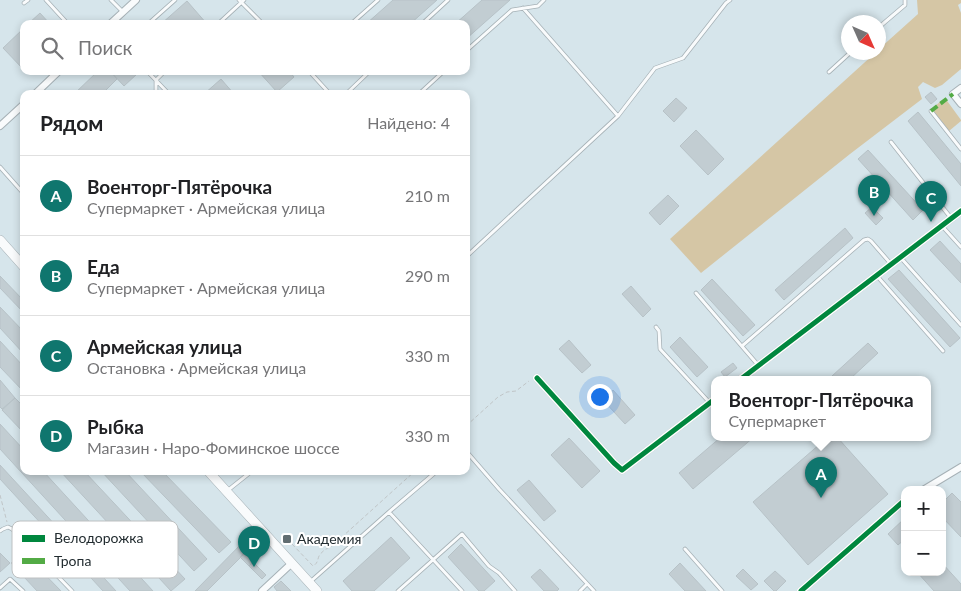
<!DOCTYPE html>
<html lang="ru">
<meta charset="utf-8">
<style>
body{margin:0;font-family:Lato,sans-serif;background:#f2f2f2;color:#202124}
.controls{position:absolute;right:15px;bottom:15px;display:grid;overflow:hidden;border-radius:10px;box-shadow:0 2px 8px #0003}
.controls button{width:45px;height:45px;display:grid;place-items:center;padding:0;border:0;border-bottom:1px solid #e0e0e0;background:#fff;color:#202124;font:25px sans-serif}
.compass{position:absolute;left:841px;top:15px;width:45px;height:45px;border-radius:50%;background:#fff;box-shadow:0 2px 8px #0003;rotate:135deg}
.you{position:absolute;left:599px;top:396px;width:18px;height:18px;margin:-12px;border:4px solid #fff;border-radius:50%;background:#1a73e8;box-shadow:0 0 0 8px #1a73e833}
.badge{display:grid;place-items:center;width:32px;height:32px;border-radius:50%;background:#0f766e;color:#fff;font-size:16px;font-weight:700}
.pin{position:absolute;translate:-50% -41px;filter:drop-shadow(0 1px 2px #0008)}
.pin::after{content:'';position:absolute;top:26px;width:18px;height:15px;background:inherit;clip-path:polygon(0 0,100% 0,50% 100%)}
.popup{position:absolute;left:711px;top:376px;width:220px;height:65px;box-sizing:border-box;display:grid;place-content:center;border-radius:10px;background:#fff;filter:drop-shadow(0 1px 4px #0005);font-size:16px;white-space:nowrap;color:#757577}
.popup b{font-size:19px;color:#202124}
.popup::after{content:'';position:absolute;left:50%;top:100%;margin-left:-10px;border:10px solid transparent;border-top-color:#fff}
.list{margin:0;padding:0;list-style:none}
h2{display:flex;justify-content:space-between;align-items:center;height:65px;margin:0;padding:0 20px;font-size:21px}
h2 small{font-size:16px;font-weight:400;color:#757577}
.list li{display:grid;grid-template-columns:32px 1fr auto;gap:15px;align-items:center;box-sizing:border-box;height:80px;padding:0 20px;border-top:1px solid #e0e0e0}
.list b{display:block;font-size:19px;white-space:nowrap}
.list p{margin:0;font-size:16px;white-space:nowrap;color:#757577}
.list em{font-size:16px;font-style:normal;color:#757577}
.icon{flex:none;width:28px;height:28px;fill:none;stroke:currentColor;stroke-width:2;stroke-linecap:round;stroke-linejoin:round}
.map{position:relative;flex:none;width:961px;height:591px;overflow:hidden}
.search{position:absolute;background:#fff;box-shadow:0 2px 8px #0003;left:20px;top:20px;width:450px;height:55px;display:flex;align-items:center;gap:12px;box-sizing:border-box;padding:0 18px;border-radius:10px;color:#757577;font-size:19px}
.panel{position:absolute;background:#fff;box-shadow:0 2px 8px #0003;left:20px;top:90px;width:450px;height:385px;border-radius:10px}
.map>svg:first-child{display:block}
.green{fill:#d5c6a5}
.building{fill:#c2cdd2;stroke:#b7c2c7}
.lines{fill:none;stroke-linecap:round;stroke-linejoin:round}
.service-casing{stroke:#a6b1b6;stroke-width:4.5}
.minor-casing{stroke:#a6b1b6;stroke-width:8}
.secondary-casing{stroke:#a6b1b6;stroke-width:10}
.path{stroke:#c0c5c7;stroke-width:1;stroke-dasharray:4 2.5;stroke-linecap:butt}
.service{stroke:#f9fbfc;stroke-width:3}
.minor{stroke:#f9fbfc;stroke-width:6}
.secondary{stroke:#f9fbfc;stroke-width:9}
.quiet{stroke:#53ab45;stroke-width:4;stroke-dasharray:8 4;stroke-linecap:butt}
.cycleway-casing{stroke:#fff;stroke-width:8}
.cycleway{stroke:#00873e;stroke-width:5}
.poi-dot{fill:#616d71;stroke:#fff;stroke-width:2}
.labels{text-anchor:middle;stroke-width:4;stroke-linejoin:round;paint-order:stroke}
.poi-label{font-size:14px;fill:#222c30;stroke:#fff;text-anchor:start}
.key{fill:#fff;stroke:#bdc0c1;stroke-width:1}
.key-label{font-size:14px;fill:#222c30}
</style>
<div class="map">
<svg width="961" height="591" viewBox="0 0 961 591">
<rect width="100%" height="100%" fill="#d6e5eb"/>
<path class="green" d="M917,0h44v3l-3,2 3,8v56l-19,16 -7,3 -12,-6 -5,5 4,12 -72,55 -149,119 -31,-34 205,-186 3,-1 1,-3 39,-35z
M945,98l16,22v1l-12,10 -18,-22z"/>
<path class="building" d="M393,0h44l-27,24h-44z
M482,0h28l-44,39v-15h-11z
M187,1l20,23h-46z
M40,13l10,11h-22z
M24,28v41h-1l-20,-21z
M98,71h12l7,8 -15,15h-28z
M110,71h25l2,3 -13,12z
M258,71h31l5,6 -17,15z
M221,79l13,15h-30z
M931,92l6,7 -6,5 -6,-7z
M676,98l11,10 -13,14 -11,-11z
M918,112l43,52v22l-53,-65z
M696,130l28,29 -16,16 -28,-29z
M868,150l55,60 -10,10 -55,-61z
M668,195l11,11 -19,19 -11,-12z
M872,207l11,11 -7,7 -11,-12z
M845,228l8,10 -69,62 -9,-10z
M940,241l21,23v19l-31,-33z
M899,270l61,68 -10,9 -62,-68z
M0,276l24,25v12l-24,-25z
M712,279l43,46 -12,11 -42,-46z
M631,286l20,23 -8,8 -21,-23z
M0,307l24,25v22l-24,-26z
M680,337l28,30 -11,10 -27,-30z
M569,340l22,25 -9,8 -23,-24z
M0,341l24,26v25l-24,-25z
M868,343l10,10 -28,26h-16l-2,-3z
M733,363l4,5 -12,9 -4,-5z
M0,380l15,18 -13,11 -2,-2z
M613,390l22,25 -10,9 -22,-24z
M15,398l9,9v26l-22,-23z
M0,424l24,26v21h19l110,120h-23l-130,-142z
M721,437h33l-61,52 -14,-16z
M828,437h9l51,57 -80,71 -55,-63z
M569,438l31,33 -18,17 -31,-33z
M0,465l116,126h-13l-103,-112z
M60,471h24l101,108 -14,12z
M101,471h24l82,88 -13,12z
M140,471h22l69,71 -12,11z
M529,480l27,31 -12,10 -27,-31z
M952,493l9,9v35l-19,-20v-14z
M905,518v21l-7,6 -10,-11z
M391,537l19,21 -36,33h-22l-9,-10z
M246,539l6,7 -45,45h-12z
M258,539l9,9 -6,6 -9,-8z
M461,544l34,37 -11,10h-5l-31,-34z
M252,546l9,8 -12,12 -9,-9z
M23,552l38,39h-24l-26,-28z
M0,553l10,10 -10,9z
M253,562l13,13 -4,4 -13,-13z
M680,563l26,28h-21l-16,-17z
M942,563l19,21v7h-27l-17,-19h25z
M540,569l19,20 -2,2h-13l-13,-14z
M743,569l15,15 -7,6 -15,-14z
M775,571l11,10 -10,10h-2l-10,-10z
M281,581l10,10h-14l-3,-4z"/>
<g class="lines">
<g class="service-casing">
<path id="service" d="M46,0l22,24
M111,0l12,12
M239,0l24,24
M24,3l4,-3
M523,8l95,108 37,-48 28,-10 43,-55 4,-3
M148,24l27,-24
M218,24l26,-24
M351,24l27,-24
M422,24l26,-24
M878,28l27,-23v-5
M466,51l46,-41 26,-4 6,-6
M147,71l22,23
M309,71l21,23
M829,72l22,-20
M156,94v-14l9,-9
M346,94l24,-23
M419,94l25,-23
M931,111l30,38
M891,142l60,76
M0,167l24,27
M942,226l19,21
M466,258l2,-3 150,-139
M901,258l60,67
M877,276l66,75
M696,293l62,72
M656,327l3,4 1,18 49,53
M742,346l122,-106 4,-1 3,2 20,23
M466,451l33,38 95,102
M227,491l25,-20
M389,512l73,79
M0,531l3,-2 5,-2 4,2 60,62
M685,549l37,42
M310,582l79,-70 48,-41
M0,588l10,-9 13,12
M398,591l64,-57 27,32 10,7 16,18
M580,591l7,-7"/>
</g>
<g class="minor-casing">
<path id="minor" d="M110,24l26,-24
M961,88l-8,6 8,10
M35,94l24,-23
M0,126l24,-22
M537,378l77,85 8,7 93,-71
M741,379l220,-168
M923,490l38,-23
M262,591l30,-28
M801,591l104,-91"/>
</g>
<g class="secondary-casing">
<path id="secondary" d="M0,240l24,27
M208,471l109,120"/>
</g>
<path class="path" d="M466,426l32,-29 9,-5 9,-1 13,-10
M0,495l7,27
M292,544l21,22c5,-3 4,-5 6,-10 3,-5 8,-8 13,-10l83,-75"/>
<use href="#service" class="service"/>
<use href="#minor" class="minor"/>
<use href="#secondary" class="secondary"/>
<path class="quiet" d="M931,111l22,-17"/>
<g class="cycleway-casing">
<path id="cycleway" d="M537,378l77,85 8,7 93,-71
M741,379l220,-168
M801,591l104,-91"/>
</g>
<use href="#cycleway" class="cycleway"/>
</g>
<rect class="poi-dot" x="282" y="534" width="10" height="10" rx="2.5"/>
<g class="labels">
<g class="poi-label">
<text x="297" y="544">Академия</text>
</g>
</g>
<rect x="12" y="521" width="166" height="57" rx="8" class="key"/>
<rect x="22" y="535" width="23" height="7" fill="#00873e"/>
<rect x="22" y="558" width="23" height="6" fill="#53ab45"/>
<g class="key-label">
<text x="54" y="543">Велодорожка</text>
<text x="54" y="566">Тропа</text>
</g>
</svg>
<div class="controls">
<button>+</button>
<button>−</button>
</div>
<svg class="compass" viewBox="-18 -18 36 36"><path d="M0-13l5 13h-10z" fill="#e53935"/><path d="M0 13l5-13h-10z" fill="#757577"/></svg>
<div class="you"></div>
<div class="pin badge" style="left:821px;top:498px">A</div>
<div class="popup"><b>Военторг-Пятёрочка</b>Супермаркет</div>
<div class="pin badge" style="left:874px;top:216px">B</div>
<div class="pin badge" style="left:931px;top:222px">C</div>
<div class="pin badge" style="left:254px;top:567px">D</div>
<div class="search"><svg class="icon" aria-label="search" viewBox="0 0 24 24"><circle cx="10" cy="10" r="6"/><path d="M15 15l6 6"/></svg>Поиск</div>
<section class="panel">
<h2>Рядом<small>Найдено: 4</small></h2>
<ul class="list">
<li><span class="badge">A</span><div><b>Военторг-Пятёрочка</b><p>Супермаркет · Армейская улица</p></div><em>210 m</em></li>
<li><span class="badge">B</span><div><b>Еда</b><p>Супермаркет · Армейская улица</p></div><em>290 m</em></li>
<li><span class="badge">C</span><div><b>Армейская улица</b><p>Остановка · Армейская улица</p></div><em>330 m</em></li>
<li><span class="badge">D</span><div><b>Рыбка</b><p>Магазин · Наро-Фоминское шоссе</p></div><em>330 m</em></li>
</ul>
</section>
</div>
